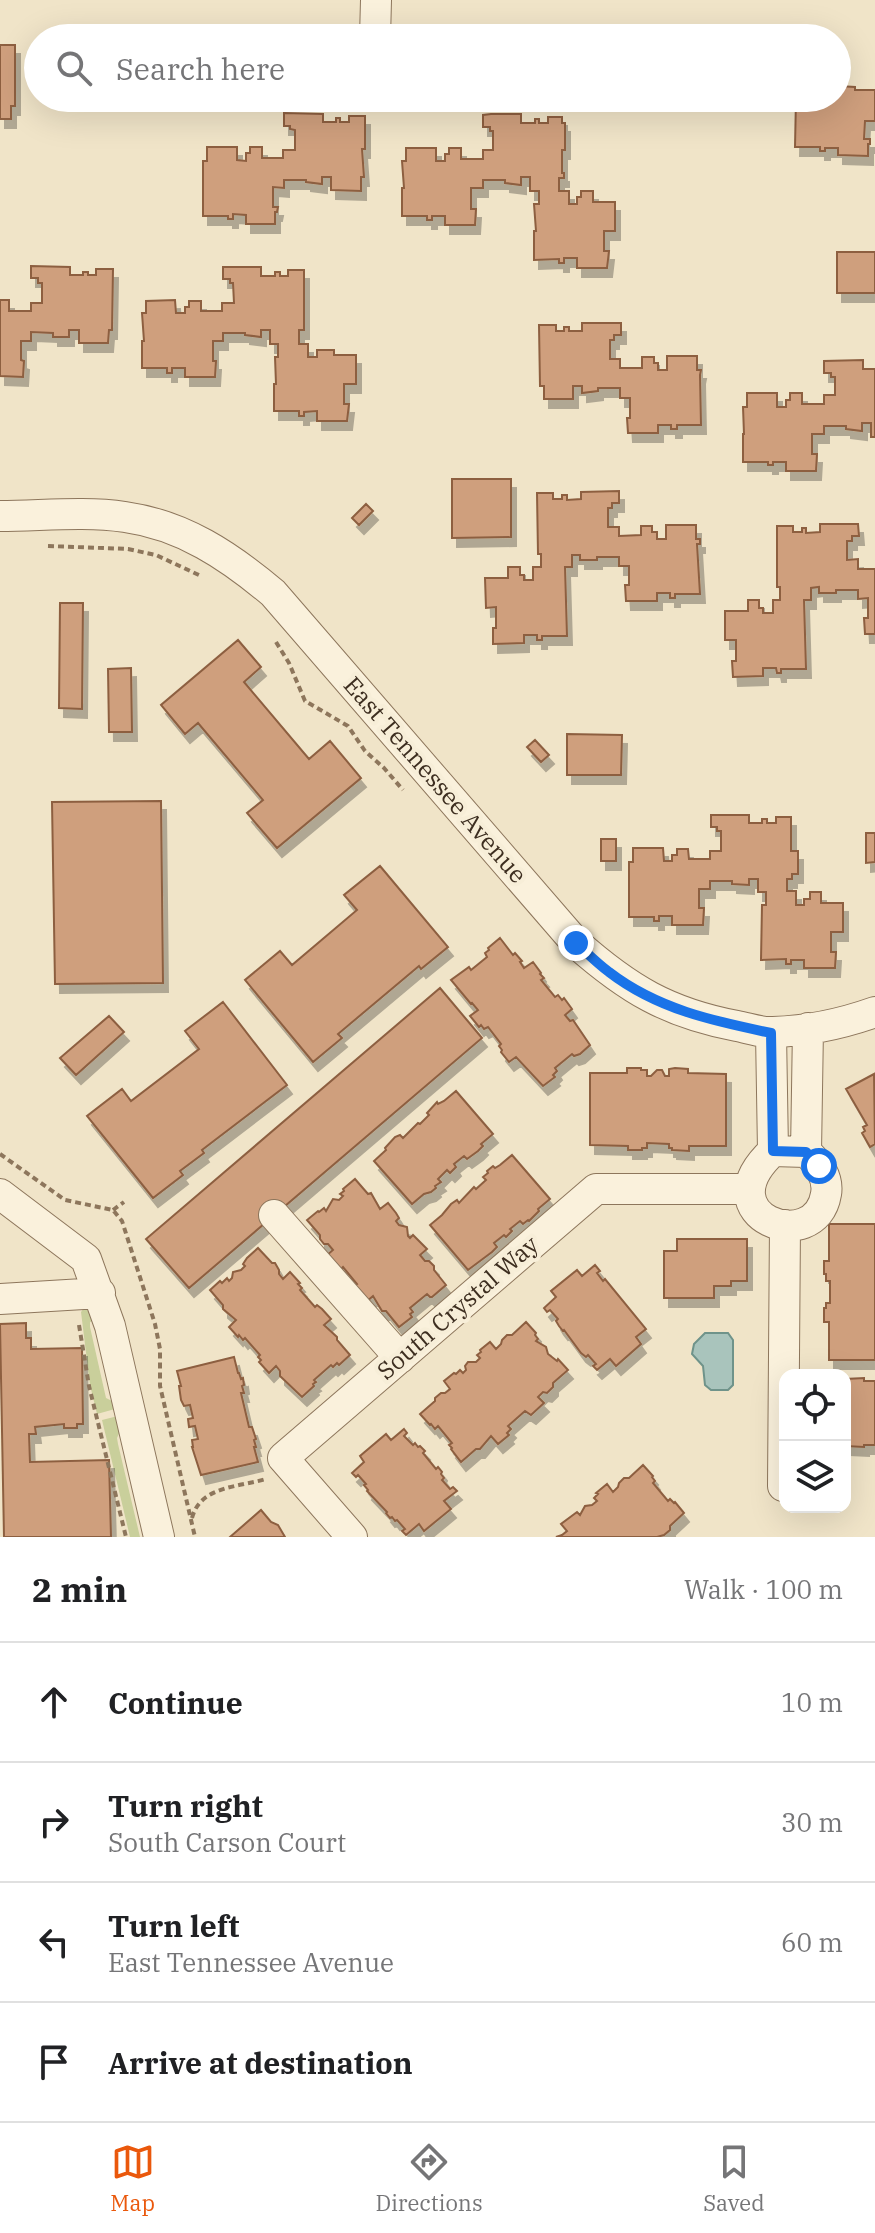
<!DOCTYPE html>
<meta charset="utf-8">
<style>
body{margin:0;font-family:"IBM Plex Serif",serif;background:#f6f6f6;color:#202124}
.controls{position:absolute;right:24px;bottom:24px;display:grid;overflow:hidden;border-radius:16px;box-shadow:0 8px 32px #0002}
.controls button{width:72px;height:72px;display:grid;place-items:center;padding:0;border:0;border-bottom:2px solid #e0e0e0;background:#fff;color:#202124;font:40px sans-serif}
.stop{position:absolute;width:24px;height:24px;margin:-18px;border:6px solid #1a73e8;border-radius:50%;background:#fff}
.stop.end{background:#1a73e8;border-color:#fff;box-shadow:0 2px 8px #0008}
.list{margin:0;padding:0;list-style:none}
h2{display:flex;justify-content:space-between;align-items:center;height:104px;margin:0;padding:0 32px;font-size:34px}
h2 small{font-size:26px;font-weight:400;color:#757577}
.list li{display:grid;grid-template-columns:52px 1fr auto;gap:24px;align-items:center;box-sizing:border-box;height:120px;padding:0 32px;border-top:2px solid #e0e0e0}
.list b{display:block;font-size:30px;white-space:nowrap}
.list p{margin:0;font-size:26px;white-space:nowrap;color:#757577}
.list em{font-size:26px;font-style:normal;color:#757577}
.icon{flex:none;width:44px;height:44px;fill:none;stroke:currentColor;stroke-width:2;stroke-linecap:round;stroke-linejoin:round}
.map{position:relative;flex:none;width:875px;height:1537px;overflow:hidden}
.search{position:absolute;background:#fff;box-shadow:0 8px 32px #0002;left:24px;right:24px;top:24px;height:88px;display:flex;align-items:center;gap:20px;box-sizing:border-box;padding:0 28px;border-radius:44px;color:#757577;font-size:30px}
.sheet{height:584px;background:#fff}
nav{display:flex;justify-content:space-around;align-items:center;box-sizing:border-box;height:112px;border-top:2px solid #e0e0e0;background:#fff;font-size:22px;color:#757577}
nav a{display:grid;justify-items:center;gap:4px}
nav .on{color:#ea580c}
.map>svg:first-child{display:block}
.green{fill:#c9cf9b}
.water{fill:#a9c4bc;stroke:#6f938a;stroke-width:2}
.building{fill:#cf9f7d;stroke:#8d5f41;stroke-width:2;filter:url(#shadow)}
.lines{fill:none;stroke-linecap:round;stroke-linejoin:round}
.minor-casing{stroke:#8d765c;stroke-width:32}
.path{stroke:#8d765c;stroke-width:4;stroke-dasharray:6 4;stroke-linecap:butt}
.minor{stroke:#faf1dc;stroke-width:30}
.route{stroke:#1a73e8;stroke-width:10}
.labels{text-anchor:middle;stroke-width:8;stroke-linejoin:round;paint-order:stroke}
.street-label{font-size:24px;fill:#3d2e20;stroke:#f7eed8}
</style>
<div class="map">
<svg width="875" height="1537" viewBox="0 0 875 1537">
<defs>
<filter id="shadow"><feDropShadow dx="5" dy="9" stdDeviation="0" flood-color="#0004"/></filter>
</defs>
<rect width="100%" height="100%" fill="#f0e4c8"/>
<path class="green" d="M84,1308l6,4 3,9 -3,1v5l16,71 8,4 1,7 -18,5 -7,-29 -9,-73z
M118,1416l3,13 -4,9 1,6 22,93h-10l-28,-117z"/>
<path class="water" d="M705,1333h23l5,7v45l-5,5h-17l-6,-5 -2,-19 -11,-12 2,-10z"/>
<path class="building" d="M0,45h15v61h-4v13h-11z
M838,86l17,1v3h20v31h-10l-1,18h6v5h-2v12l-30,-1v-7h-13v3h-5v-4h-25l1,-49h41z
M284,113l39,1v8h13v-4h4v4h9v-6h16v33h-3l2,28h-3v14l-30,-1v-13h-9v7l-16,-2v-2h-22v8l-11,-1v20h5l-1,5h-2v12h-29v-9l-13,-1v5h-5v-3h-25v-55h4v-14h30v13l9,1v-8h4v-6h12v11h21v-8h12v-20l-5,-1v-3h-6z
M491,114h30v9h14v-4h4v4h9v-6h14v6h3v27h-3v23h2v5h-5v13h10v13h8v-7h4v-6h12v11h22v29h-11v20h5l-2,17h-30v-10h-13v5h-5v-4l-25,1v-29h2l-2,-27h5v-13h-9v-14h-9v8l-16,-2v-3h-22v8h-12v21h5l-1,16h-30v-9h-13v4h-5v-4h-25v-28h2l-2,-27h4v-13h30v13h9v-7h4v-6h12v11h22v-9h10v-19h-3v-4h-7v-12z
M837,252h38v41h-38z
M31,266l39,1v8h13v-3h5v3h8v-6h17l-1,61h-3l-1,13h-29v-13h-10v7h-16v-4l-22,-1v9h-10v19l3,1 -1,16 -23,-1v-76h9v11h22v-8h11v-20h-4v-5h-7z
M223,267h38v9h14v-4h5v4h8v-6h16v60h-5v14h9v13h9v-7h17v5h22v29h-12v20h5l-2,17h-30v-10l-13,1v4h-5v-5h-25v-27h2l-1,-27h3v-13h-8v-14h-9v7l-16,-2v-2h-22v8h-10v20h3l-1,16h-30v-9h-13v5h-5v-5h-25v-27h2l-2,-28h4v-12l29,-1 1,13h9v-6h4v-6h12v10h21v-8h12l-1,-20h-3v-4h-7z
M582,323h39v12h-7v5h-4v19h10v9h22v-11h12v6h4v7h9v-14h30v14h4l-1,5 1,50h-24v4h-6v-4h-13v8h-30l-1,-15h3v-20h-10v-10h-22v3l-16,2v-7h-9v13h-29v-13h-4l-1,-61h17v6h8v-4h5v4h13z
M863,360v9h12v68h-4v-14h-9v8l-16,-2v-3h-22v8h-12v20h5l-1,17h-30v-9h-13v3h-5v-3h-25v-28h1l-1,-27h4v-14h30v14h9v-7h4v-7h12v11h22v-9h11v-18h-4v-4h-7v-12z
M452,479h59v58l-59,1z
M619,491v12h-7v5h-4v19h11v9l22,-1v-9h11v6h5v7h9v-14h30v14h4v5h-3l3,50h-25v4h-5v-5h-13v8h-31l-1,-16h4v-19h-10v-9h-22v3h-17v-5h-8v12h-7l2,69h-25v4h-5v-5h-13v8l-31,1v-16h3v-21l-10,1 -1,-30h23v-11h12v8h4v5h9v-13h8v-13h-3l-1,-61h16v6h9v-4h5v5l14,-1v-7z
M366,504l7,7 -14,14 -7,-7z
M820,524h38l1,12h-7v5h-5v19l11,-1v10h17v65h-10l-1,-16h4v-20l-10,1v-9h-22v3h-17v-6l-8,1v12h-7l2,69h-25v4h-4l-1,-5h-13v8l-30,1 -1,-16h4v-21h-11v-29h23v-11h11v8h4v5h10v-13h7v-13h-3v-61h16v6h9v-4h4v5l14,-1z
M60,603h23l-1,106 -23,-1z
M238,640l23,27 -17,15 65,77 21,-18 31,37 -84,70 -30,-35 16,-13 -65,-77 -13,11 -24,-29z
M131,668l1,64h-23l-1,-63z
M567,734l55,1 -1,40h-54z
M535,740l14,15 -8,7 -14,-15z
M161,801l2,182 -108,1 -3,-182z
M711,815h38v8h13v-4h5v4h9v-6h15v34h7v23h-6v5h-5v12h9v14h8v-6h6v-7h11v11h22v29h-12v20h5l-1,16h-31v-8h-13v4h-5v-5l-25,1 1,-55h4v-13h-8v-13h-9v6l-17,-1v-3h-22v8h-11v19h5l-1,17h-31v-9h-13v5h-5v-4h-25v-55h4v-14h30l1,13h8v-6h5v-6h11l1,10h21v-8h11v-20h-4v-4h-6z
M866,833h9v29l-9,1z
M601,839h15v22h-15z
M380,866l68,81 -27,22 -2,-3 -81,68 4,4 -29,24 -68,-82 35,-29 12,14 65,-55 -13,-15z
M500,938l13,17 2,-2 7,8 -2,1 4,6 9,-6 8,11 -1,1 4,4 -3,2 14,17 3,-2 4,5 2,-2 8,11 -7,6 5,6 3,-1 17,25 -10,9 -6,2 -2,-2 -17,14 2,3 -4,4 2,2 -12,9 -27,-29 -7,5 -8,-10 1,-2 -3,-4 2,-2 -13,-17 -4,2 -3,-4 -2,2 -9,-11 8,-6 -6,-7 -1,1 -20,-24 18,-13 2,3 16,-13 -2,-4 4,-3 -1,-2z
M440,988l42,50 -293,250 -43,-49z
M223,1002l64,83 -85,65 2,3 -24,18 3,4 -30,23 -66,-82 35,-27 9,12 68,-52 -14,-18z
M109,1016l15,16 -48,43 -16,-17z
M627,1068h14v2h6v6h4l6,-6h5l3,6h4v-7l6,-1 13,1v4l38,1v72h-37v5l-17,-1v-2h-3v-4l-22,-1v5h-5v2h-14v-4l-38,-1v-72h37z
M874,1074l1,70 -5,3 -8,-14 3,-2 -2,-4 4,-2 -21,-36z
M456,1091l37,43 -12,10 2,2 -5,5 -11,8 -3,-3 -10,8 2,3 -6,6 -3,-3 -9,9 3,3 -6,4 1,2 -5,4 -7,2 -12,10 -38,-43 12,-11 -1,-2 10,-11 5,-2 3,3 15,-15 2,1 9,-9 -2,-2 10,-11 1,2 6,-3z
M512,1155l38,44 -12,10 1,2 -10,10 -1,-1 -5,4 -3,-3 -10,8 2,2 -6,6 -2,-2 -10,8 3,4 -5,5 -24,18 -38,-45 12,-10 9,-11 6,-4 2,3 15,-16 2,2 10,-9 -3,-3 5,-4 -1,-2 6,-5 2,2 5,-3z
M355,1179l13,15 3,-1 9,16 8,-6 8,10 3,5 -3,3 3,4 8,2 1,9 2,2 3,-3 14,14 -7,6 5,6h4l5,5v4l12,15 -14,12h-2l-3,-3 -17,14 3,4 -3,2 2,3 -13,10 -13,-16h-4l-9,-15 -8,7 -11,-17 3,-2 -14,-17 -3,3 -14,-14 7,-6 -5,-6h-4l-4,-5v-4l-13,-15 11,-9 1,1 5,-4 2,3 7,-12 6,1 4,-4 -3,-2 4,-3 -1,-2z
M829,1224h46v136h-46v-38h-5v-14h2v-5h4v-22h-4v-7h-2v-13h5z
M677,1239h70v42h-16v5h-17v12h-50v-47h13z
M258,1248l14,15h3l4,7v4l4,5 7,-7 10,11 -2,1 4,4 -2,2 15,17 2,-2 5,4 9,10 -7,6 13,12v3l13,15 -11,10 -2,-2 -4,4 -2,-2 -17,15 2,2 -3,2 1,2 -12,11 -22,-21v-5l-4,-5 -7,7 -10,-11 2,-2 -3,-3 2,-2 -15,-17 -2,2 -4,-5 -1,2 -9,-10 7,-7 -13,-11v-4l-13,-15 10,-9 2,2 5,-5 2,3 3,-3 1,-6 8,-2 4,-4 -2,-2 4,-6z
M595,1265l5,6 -3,2 6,8 2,-2 41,50 -10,8 5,7 -25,22 -6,-7 -13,11 -4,-4 3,-2 -8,-9 -2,2 -5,-4 -17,-23 -1,1 -4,-5 -3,-5 2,-2 -8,-9 -3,2 -3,-4 12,-11 -5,-6 26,-21 5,6z
M526,1322l10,11 -1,2 3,4 -2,2 10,6 2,7 9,7 1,-2 10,11 -15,13v4l-6,6 -4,-1 -5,5 6,6 -13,12 -6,-4 -17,15 3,3 -4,4 2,2 -11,9 -7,-8 -11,13h-4l-15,13 -10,-13 1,-1 -3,-3 3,-2 -14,-17 -3,3 -4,-5 -1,1 -10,-11 15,-13v-3l6,-5h4l5,-4 -6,-8 10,-8 2,1 4,-4 3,3 3,-3 -1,-4 3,-4h8l4,-4 -3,-3 4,-3 -1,-2 10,-8 6,7 5,-5 1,-4 5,-5h5z
M26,1323v15h5v11l51,-1 1,76h-6v4h-13v-4l-29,3 1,7h-7l1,28 79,-2 2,77h-107l-4,-213z
M234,1357l4,16h1l2,6 2,-1 1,7 -2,1 2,7h-3l8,34h3l4,12 -2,1 2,7h-2l4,15 -57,13 -9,-28h1l-1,-7 6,-1 -3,-13 -6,1 -1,-8 5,-1 -3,-13 -6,1 -3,-6 -2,-14h2l-4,-15z
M864,1378v3h11v64h-11v2l-19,-1v-67z
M404,1429l3,4 -3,3 9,9 2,-2 3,4 2,-1 5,5 -2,2 13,16 2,-2 4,5 -1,2 3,4 -2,2 8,9 3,-2 4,4 -13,10 7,8 -27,22 -5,-7 -13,11 -4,-4 3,-2 -8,-9 -2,1 -3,-4 -2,1 -4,-5 1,-1 -20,-21 1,-1 -4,-5 2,-1 -8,-9 -2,2 -4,-4 12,-11 -4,-6 26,-22 5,6z
M643,1465l10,11 -1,1 3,4 -2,2 15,18 2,-2 4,4 1,-1 9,11 -14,13v4l-6,5 -7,2h-101l6,-2 5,-4 -6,-7 16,-12 3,3 5,-9 7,-1 5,-4 -3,-3 4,-4 -2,-1 11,-9 6,8 5,-5 1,-4 5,-5h5z
M261,1510l10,12 7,3 7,12h-55z"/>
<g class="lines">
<g class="minor-casing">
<path id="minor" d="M375,38l1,-38
M0,516c41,0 84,-5 125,1 58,8 104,39 148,76l303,350c52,46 92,70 161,83 11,2 24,7 36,6 34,-1 71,-9 102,-20
M771,1033l2,118
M773,1151l33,1c12,10 23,26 20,42 -10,63 -124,23 -53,-43z
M806,1152l2,-124
M0,1194l86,65 24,67 49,211
M274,1215l126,143
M0,1299l100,-6
M783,1486l2,-261
M352,1537l-69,-79 313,-269h153"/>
</g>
<path class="path" d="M48,546l80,3 28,6 45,21
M276,642l13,21 16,38 43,25 17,25 19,17 19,22
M0,1154l65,46 48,10 9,11 33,103 5,25v37l35,151
M113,1210l11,-8
M79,1325l10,61 37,151
M192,1518c8,-32 47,-31 74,-39"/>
<use href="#minor" class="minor"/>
</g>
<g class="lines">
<path class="route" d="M576,943c11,10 22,21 33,29 48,37 104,49 162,61l2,118 33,1 13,14"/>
</g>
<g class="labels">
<g class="street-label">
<text transform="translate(435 780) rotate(49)" y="8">East Tennessee Avenue</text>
<text transform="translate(458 1308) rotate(-41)" y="8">South Crystal Way</text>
</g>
</g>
</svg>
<div class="controls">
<button><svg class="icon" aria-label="locate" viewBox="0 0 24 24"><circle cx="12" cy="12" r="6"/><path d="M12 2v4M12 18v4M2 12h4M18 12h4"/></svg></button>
<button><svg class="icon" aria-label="layers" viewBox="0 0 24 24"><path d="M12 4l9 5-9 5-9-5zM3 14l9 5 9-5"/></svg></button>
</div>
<div class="stop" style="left:819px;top:1166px"></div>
<div class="stop end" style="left:576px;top:943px"></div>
<div class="search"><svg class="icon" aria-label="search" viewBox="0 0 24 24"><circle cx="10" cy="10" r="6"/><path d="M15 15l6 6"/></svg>Search here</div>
</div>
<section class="sheet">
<h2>2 min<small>Walk · 100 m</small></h2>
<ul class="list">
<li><svg class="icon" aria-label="ahead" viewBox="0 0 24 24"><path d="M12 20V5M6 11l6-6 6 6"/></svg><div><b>Continue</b></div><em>10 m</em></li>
<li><svg class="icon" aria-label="right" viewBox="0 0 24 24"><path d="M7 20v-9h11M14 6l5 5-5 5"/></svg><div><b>Turn right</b><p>South Carson Court</p></div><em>30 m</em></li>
<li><svg class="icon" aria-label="left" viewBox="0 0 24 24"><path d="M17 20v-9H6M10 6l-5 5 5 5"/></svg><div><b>Turn left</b><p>East Tennessee Avenue</p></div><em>60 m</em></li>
<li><svg class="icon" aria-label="arrive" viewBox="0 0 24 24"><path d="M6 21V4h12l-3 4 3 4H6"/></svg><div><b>Arrive at destination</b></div></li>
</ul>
</section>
<nav>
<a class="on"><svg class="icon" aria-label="map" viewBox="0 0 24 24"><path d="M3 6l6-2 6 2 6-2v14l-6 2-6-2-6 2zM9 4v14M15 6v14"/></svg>Map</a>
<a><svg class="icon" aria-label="directions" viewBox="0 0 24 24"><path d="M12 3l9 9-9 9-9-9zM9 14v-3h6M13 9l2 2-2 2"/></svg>Directions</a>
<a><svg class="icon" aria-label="saved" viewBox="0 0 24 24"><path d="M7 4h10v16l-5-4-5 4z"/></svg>Saved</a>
</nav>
